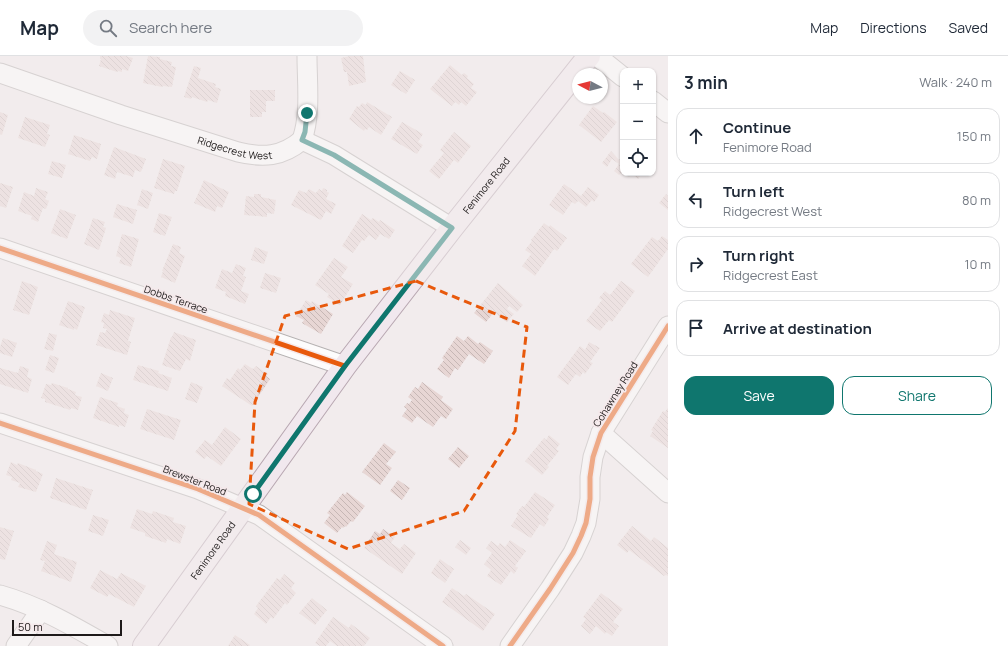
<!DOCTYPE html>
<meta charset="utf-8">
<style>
body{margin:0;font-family:Manrope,sans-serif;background:#f2f2f3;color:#1f2937}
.controls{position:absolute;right:12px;top:12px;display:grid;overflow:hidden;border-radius:8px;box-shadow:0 1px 3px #0004}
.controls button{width:36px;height:36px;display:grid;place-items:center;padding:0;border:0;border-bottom:1px solid #e0e1e3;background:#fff;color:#1f2937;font:20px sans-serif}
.compass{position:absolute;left:572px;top:12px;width:36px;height:36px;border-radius:50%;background:#fff;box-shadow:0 1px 3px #0004;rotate:277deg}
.scale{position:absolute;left:12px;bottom:10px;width:110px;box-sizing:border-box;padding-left:4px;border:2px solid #1e1a1a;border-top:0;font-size:11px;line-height:14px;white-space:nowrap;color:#1e1a1a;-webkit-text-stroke:3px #f5e9eb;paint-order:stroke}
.stop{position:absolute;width:12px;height:12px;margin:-9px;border:3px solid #0f766e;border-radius:50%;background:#fff}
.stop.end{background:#0f766e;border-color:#fff;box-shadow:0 1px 4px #0008}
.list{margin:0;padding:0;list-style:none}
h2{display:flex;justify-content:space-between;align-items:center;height:52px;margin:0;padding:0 16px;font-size:17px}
h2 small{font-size:13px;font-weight:400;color:#747a83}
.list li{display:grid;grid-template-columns:26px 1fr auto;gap:12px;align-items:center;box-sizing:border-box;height:56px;margin:0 8px 8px;padding:0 8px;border:1px solid #e0e1e3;border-radius:12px}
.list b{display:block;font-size:15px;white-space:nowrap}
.list p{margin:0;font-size:13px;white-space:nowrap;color:#747a83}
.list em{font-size:13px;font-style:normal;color:#747a83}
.actions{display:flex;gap:8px;padding:12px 16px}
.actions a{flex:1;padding:9px 0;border:1px solid #0f766e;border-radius:12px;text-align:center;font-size:14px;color:#0f766e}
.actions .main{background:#0f766e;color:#fff}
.icon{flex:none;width:22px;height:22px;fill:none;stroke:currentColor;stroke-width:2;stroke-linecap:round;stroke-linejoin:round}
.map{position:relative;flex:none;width:668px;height:590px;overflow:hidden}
header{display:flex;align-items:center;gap:24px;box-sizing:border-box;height:56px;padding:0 20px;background:#fff;border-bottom:1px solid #e0e1e3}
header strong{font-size:19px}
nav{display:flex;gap:22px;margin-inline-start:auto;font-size:14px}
.search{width:280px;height:36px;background:#f2f2f3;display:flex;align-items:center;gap:10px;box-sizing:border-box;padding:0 14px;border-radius:22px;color:#747a83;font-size:15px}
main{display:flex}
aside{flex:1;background:#fff}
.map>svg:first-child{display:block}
.building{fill:url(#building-back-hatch)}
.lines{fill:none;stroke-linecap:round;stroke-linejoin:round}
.minor-casing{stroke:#b5b1b1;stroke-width:21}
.major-casing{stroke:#b8a7b1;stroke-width:24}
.minor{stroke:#fdfcfc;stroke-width:19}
.major{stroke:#f1e8ee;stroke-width:22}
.cycleway-casing{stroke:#f5e9eb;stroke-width:8}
.cycleway{stroke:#e8590c;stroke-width:5}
.route{stroke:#0f766e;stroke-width:5}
.marked{fill:none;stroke:#e8590c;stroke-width:3;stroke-dasharray:8 5;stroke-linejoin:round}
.labels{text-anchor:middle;stroke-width:3.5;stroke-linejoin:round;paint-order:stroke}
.street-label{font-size:10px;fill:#1e1a1a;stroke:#f5e9eb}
</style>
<header>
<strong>Map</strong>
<div class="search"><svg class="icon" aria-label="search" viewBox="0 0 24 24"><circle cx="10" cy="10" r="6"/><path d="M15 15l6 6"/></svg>Search here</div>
<nav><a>Map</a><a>Directions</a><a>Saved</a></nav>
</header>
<main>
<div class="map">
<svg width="668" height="590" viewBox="0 0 668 590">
<defs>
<pattern id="building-back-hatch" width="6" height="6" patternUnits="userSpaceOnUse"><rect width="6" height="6" fill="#e7d6d4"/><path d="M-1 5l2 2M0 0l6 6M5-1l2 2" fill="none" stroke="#c6b7b5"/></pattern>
</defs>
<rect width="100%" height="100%" fill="#f2eced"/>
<path class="building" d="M100,0h26l7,2 -5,13 -6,-2v3l-4,-1 -1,1 -18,-6 2,-7h-1z
M148,0l12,1v2l12,3 -1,4 5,1 -4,20 -9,-1 -1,1 -19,-4z
M350,0h13l3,26 -17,4 -2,-14h-3l-3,-14z
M450,9l12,10 2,-2 4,3 -1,2 7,6 -3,4 6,4 -11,14 -5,-4 -2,3 -4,-3 -3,4 -22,-17z
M194,10l7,2 -3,10 18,6 -1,3 6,2 -4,14 -9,-3 -1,2 -15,-5 -1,2 -7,-2z
M400,15l15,9 -9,14 -15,-9z
M250,34h25v11h-9v11h-4v5h-12z
M367,46l25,15 -11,18 -12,-8 -2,3 -2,-1 -1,2 -15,-12 8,-13 2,1 3,-4 4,2z
M593,50l10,7 1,-1 13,10 -16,20 -22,-17z
M0,56l8,3 -6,20 -2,-1z
M25,61l25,8 -3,9 3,1 -5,12 -27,-9z
M402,66l21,12 -5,8 5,3 -6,9 -26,-15z
M454,76l17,14 -13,17 -4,-3 -15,19 -10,-8 15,-18 -4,-3z
M74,79l27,9 -4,15 -5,-2 -2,4 -22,-7z
M114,91l32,12 -5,13 -6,-2 -2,7 -16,-5 -2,7 -11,-4z
M611,95l8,9 4,-5v17l-4,3 -5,-4 5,-7 -7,-5 -5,8 -5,-4z
M163,103l22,7 -8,25h-2l-1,3 -20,-6z
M52,105l14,4 -4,13 -14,-4z
M624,117h18l-4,6 -6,-5 -3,3z
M204,124l25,12 -7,16 -5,-2 -2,6 -21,-9z
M0,127l13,4 -7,21 -6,-2z
M564,128l17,12 7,-9 11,8 -5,7 -2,-2 -6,7 -8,-6 -3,3 -3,-2 -9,13 -14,-10z
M36,132l12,4 -3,7 4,2 -3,8 -3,-1 -5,14 -7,-3 1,-3 -14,-5 6,-19 10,4z
M323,132l4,2v2l2,1 -3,6 10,5 -5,10 -5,-3 -5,9 -30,-15 8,-15 7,3 3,-4 7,4 3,-4 3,2z
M142,133l11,4 -5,16 -11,-4z
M254,138h7v3l15,3 -2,14 -7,-1v4l-23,-2 2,-19 8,1z
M666,138l2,2v14l-9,-7z
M117,148l20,6 -4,14 -20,-7z
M60,153l16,6 -9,24 -16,-6z
M159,157l13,4 -7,19 -12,-4z
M362,158l9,6 2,-2 6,4 1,-2 15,10 -6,9 -9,-5 -4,6 -7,-5 -5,6 -2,-1 -9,13 -11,-7z
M93,162l12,4 -2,5 3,1 -7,22 -15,-6z
M544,167l5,4 1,-2 17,13 -10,13 -3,-2 -19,27 -13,-10 9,-12 -6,-4 7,-9 -1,-1z
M122,178l17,5 -8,28 -12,-4 2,-5 -5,-2z
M662,180l6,4v9l-20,28 -17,-13 21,-27 6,4z
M173,188l8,3 -2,6 6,3 -10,27 -14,-6 2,-6h-1z
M255,191l13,5 -4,12 -13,-4z
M334,202l14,9 -7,10 12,7 -13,21 -13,-8 2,-3 -14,-9z
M236,208l10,4 -3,8 3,1 -5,14 8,3 -4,10 -20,-8 1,-4 -11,-4 7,-19 10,4z
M265,217l16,5 -5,15 -16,-5z
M22,225l16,6 -9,28 -16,-5z
M621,225l14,10 -23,31 -3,-2 -9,11 -14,-10 16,-21 -3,-2 6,-7 5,4z
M498,227l25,22 -6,7 -8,-6 -2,3 7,5 -7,8 -13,-10 -8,10 -12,-9z
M306,244l5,3 1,-2 21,13 -12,20 -19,-11 2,-3 -8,-4z
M68,245l17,6 -8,23 -3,-2v2l-15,-5z
M110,254l25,8 -7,23 3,1 -4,13 -31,-10 4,-13 5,1 2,-4 -4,-1 1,-5 -3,-1 3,-9 5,2z
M174,276l22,8 -6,21 -4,-2 -6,12 -18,-6 9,-28h1z
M49,277l8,2 -4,16 -9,-2z
M457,280l7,5 4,-5 10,8 2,-2 13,9 -9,13 -15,-10 -11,16 -3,-2 -6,10 -12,-9 7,-9 -2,-2z
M3,282l14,5 -5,14 -12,-4v-6z
M589,286l11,6 -10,14 3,1 -8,11 -2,-2 -3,5 -4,-3 -8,11 -11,-8 23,-31 5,4z
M50,299l9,3 -5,15 -9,-3z
M245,308l8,5 3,-3 12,8 -2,2 4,3 -18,27 -30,-20 5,-8 3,2 8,-12 2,2z
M138,309l21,6 -1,2 14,5 -4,13 -35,-11z
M20,310l9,3 -2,8 5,2 -4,14 -28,-9v-16l18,5z
M101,317l12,5 -5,13 -12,-5z
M191,326l12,5 -6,16 -12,-4z
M422,326l21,15 -2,3 12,9 -7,10 -5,-3 -8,11 -16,-11 -5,7 -10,-7 5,-7 -3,-2 3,-4 2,1 3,-4 -4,-3 7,-10 3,2z
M52,327l16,5v1l8,3 -1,3 7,2 -4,13 -7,-2 -1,2 -25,-8v-3l-4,-1 5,-14 5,1z
M100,341l18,6 -1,3 8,3 -1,4 5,2 -4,12 -6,-2v2l-26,-9z
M668,352v40l-18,-12 3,-5 -2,-1 12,-19 2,1z
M147,353l34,11 -7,20 -34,-11z
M225,371l16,12 -20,27 -14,-10 -3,3 -9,-7 10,-12 7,5z
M549,379l11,9 -4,5 3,2 -12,15 2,1 -7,8 -17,-14 19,-23 2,2z
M384,387l12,9 -10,12 6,4 -12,17 -18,-13z
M458,391l11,9 -10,12 -11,-9z
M11,406l6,3 1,-2 18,7v1l7,3 -7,18 -18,-5 2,-4 -9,-3 1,-3 -6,-2z
M56,422l37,12 -7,20 -36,-12z
M398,424l12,8 -8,12 -12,-9z
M347,436l18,14 -12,16 -2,-1 -5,6 -1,-1 -2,2 -1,-1 -5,6 -13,-10 6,-8 -3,-2 16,-20 2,2z
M535,436l20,13 -8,12 2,2 -5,8 -4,-3 -9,14 -20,-12 7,-11 -2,-1 6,-8 2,1 3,-4z
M137,453l15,5 1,-3 21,7 -1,4 13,4 -6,18 -13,-5 -1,4 -21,-7v-3l-15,-5z
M93,459l16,5 -6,16 -15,-5z
M632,470l19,15 3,-4 14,11v28l-2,-1 -2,1 -35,-26 -2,3 -10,-8z
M0,471l14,4 -9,29 -5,-1z
M383,473l12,8 -4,6 9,6 4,-5 12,9 -14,21 -38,-26 11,-17 5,3z
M460,484l11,8 -5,7 -11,-8z
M510,484l16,11 -11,15 3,2 -4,6 -3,-3 -10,14 -14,-9 4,-6 -7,-6 8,-11 -6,-5 5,-7 7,5 2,-3 5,4z
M47,485l10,4 -3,9 23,8 -6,20 -30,-11 4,-10 -5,-1z
M440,503l14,10 -9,14 -14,-10z
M100,514l17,9 4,-6 25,13 -12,21 -25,-13 -2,3 -17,-9z
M284,518l11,9 -4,5 5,5 -9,12 -2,-2 -12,16 -2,-2 -5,7 -12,-10 4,-6 -2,-2 21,-28 3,2z
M452,532l12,8 2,-2 29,20 -12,17 -41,-29z
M601,537l22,16 -10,13 6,4 -7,10 -6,-4 -1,2 -9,-8 -6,8 -9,-8 5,-7 -3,-2z
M312,542l15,12 -12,15 -16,-12z
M333,561l16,11 2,-4 19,14 -6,8h-27l-7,-5 -4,5h-6l-5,-3z
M235,579l15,10 -1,1h-21z"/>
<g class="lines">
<g class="minor-casing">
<g id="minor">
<path d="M597,0l26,21"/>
<path id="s1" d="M0,17l121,42 117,37c25,6 44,5 64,-12"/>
<path d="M653,45l15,12"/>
<path d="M302,84l32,15 118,73"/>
<path d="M302,84c9,-26 5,-57 5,-84"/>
<path d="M0,192l345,118"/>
<path d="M0,367l198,66 61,26 184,131"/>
<path d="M601,377l67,60"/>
<path d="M0,539c39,11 73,31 108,51"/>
<path d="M16,590l25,-36"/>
<path d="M510,590l40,-57 23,-36 8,-17 5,-13 4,-24v-22l3,-20 8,-24 67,-107"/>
</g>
</g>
<g class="major-casing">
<g id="major">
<path id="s2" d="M144,590l201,-280 107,-138 137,-172"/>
</g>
</g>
<use href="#minor" class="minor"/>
<use href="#major" class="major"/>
<g class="cycleway-casing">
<path id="cycleway" d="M0,192l345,118
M0,367l198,66 61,26 184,131
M510,590l40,-57 23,-36 8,-17 5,-13 4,-24v-22l3,-20 8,-24 67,-107"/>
</g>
<use href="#cycleway" class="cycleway"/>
</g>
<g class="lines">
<path class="route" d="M253,438l92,-128 107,-138 -118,-73 -32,-15 3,-8 2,-19"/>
</g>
<path d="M0 0H668V590H0ZM416,225l111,46 -12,104 -51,80 -116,38 -99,-45 6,-102 30,-86z" fill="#f2eced" fill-opacity=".55" fill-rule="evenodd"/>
<path class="marked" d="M416,225l111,46 -12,104 -51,80 -116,38 -99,-45 6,-102 30,-86z"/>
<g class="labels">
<g class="street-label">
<text dy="4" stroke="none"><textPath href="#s1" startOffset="247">Ridgecrest West</textPath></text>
<text dy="4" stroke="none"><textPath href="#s2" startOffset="574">Fenimore Road</textPath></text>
<text transform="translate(176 243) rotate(19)" y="4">Dobbs Terrace</text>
<text transform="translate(615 338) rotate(-58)" y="4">Cohawney Road</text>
<text transform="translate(195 424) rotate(21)" y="4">Brewster Road</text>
<text dy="4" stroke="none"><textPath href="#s2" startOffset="118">Fenimore Road</textPath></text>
</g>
</g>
</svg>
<div class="controls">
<button>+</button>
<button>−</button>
<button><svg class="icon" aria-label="locate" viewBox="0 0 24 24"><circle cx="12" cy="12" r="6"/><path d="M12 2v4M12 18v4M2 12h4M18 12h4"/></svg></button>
</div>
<svg class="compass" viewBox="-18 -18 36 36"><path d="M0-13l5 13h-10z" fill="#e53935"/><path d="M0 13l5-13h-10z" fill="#747a83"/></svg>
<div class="scale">50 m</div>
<div class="stop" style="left:253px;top:438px"></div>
<div class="stop end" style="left:307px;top:57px"></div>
</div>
<aside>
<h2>3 min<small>Walk · 240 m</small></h2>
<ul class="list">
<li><svg class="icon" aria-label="ahead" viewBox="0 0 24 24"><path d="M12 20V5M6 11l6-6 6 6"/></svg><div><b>Continue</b><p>Fenimore Road</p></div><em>150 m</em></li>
<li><svg class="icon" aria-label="left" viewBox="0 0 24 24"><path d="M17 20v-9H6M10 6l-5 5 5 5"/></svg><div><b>Turn left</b><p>Ridgecrest West</p></div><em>80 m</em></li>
<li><svg class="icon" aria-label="right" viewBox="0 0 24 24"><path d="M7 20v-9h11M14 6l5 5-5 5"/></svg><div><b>Turn right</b><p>Ridgecrest East</p></div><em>10 m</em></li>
<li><svg class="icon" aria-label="arrive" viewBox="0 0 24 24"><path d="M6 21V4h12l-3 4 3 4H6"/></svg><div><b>Arrive at destination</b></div></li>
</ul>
<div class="actions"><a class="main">Save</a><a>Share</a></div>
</aside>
</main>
